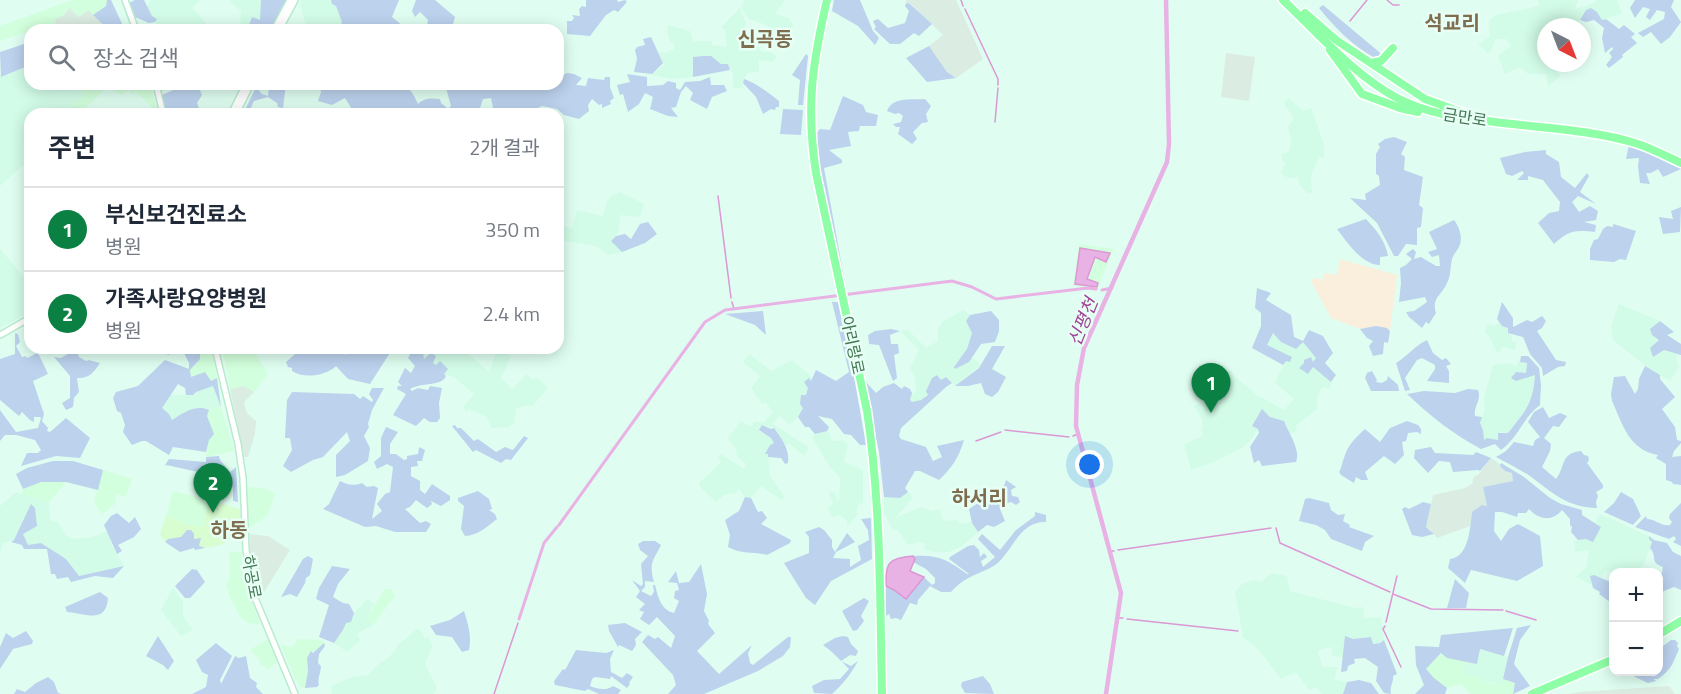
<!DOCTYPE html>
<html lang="ko">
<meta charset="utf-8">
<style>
body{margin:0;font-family:"Titillium Web","Noto Sans KR",sans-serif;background:#f2f2f3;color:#1f2937}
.controls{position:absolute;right:18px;bottom:18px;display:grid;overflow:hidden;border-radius:12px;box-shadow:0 3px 15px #0003}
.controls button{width:54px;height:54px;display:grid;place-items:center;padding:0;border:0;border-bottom:2px solid #e0e1e3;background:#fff;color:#1f2937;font:30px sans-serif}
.compass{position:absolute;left:1537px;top:18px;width:54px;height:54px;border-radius:50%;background:#fff;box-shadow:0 3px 15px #0003;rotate:138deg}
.you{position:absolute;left:1090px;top:465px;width:21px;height:21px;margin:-15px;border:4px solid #fff;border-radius:50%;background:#1a73e8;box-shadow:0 0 0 9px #1a73e833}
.badge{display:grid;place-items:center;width:39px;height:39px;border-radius:50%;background:#0b8043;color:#fff;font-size:20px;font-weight:700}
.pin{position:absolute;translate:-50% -50px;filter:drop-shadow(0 2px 3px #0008)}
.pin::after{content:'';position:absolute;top:32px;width:21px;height:18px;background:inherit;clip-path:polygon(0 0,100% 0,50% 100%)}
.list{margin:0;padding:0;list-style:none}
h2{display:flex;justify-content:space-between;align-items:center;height:78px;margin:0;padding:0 24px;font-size:26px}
h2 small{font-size:20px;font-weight:400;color:#747a83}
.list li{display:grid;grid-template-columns:39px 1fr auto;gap:18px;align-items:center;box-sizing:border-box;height:84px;padding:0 24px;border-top:2px solid #e0e1e3}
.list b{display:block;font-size:22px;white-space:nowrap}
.list p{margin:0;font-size:20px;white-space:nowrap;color:#747a83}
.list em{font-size:20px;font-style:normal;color:#747a83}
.icon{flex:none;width:33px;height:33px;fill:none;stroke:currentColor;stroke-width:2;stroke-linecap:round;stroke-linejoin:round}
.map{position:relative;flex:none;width:1681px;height:694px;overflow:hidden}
.search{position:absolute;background:#fff;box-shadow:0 3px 15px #0003;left:24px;top:24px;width:540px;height:66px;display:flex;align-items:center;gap:15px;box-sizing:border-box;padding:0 21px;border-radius:18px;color:#747a83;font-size:22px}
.panel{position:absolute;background:#fff;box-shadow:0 3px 15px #0003;left:24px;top:108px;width:540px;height:246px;border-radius:18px}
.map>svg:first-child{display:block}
.residential{fill:#d2fce8}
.commercial{fill:#d2ffdd}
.industrial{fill:#dbece2}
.education{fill:#faeedc}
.medical{fill:#d8fdd1}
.green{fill:#bcd2ed}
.water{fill:#e9b2e4;stroke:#dc97d4;stroke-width:1.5}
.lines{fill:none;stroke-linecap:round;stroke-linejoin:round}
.stream{stroke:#dc97d4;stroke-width:1.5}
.canal{stroke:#e9b2e4;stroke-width:3}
.river{stroke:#e9b2e4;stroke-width:4.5}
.secondary-casing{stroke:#b9ebce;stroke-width:8}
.highway-casing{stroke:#fff;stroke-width:11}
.secondary{stroke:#fff;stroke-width:5}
.highway{stroke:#8fffa7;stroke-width:8}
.labels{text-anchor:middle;stroke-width:5;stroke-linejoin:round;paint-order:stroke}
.street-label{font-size:16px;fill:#447654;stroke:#e7fff4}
.water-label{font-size:18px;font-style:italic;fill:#a24497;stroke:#e7fff4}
.quarter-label{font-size:20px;font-weight:bold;fill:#7f6d4f;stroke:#e7fff4}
</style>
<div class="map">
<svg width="1681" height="694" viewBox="0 0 1681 694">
<rect width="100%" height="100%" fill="#dffef1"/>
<path class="residential" d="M151,0h49l-8,8 20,22h-52l-13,-24z
M231,0h30l-1,21 -8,-4 -5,13h-10l3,-5 1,-14 -10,-8z
M301,0h30l1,4 4,2 6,16 -4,8h-31l-7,-27z
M744,0h40l-2,8 -1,-3 -5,8h-4l17,5 5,7 -16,13 -11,-13 -18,-6 -8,-11v5l5,9 -2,8 5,5 -4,5 6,8 5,-4 6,8 7,-1 8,6 -4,5 -14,-2v12l-11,1 -4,6 -2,10 -9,-2v-13l-5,-10h-7l-18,-8 -10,1v20l-22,2 -20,-4 13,-10 -5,-13 8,1 2,-3h5v-6l-4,-2 -3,-11 1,-6 22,6 3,10h19v4l15,2 -2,-17 -4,-3 20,-20z
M1538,0h40l-3,9 17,-5 5,-4h20l5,13 -20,7 -5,-8 -11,-2 -6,10 -7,4 -2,3h-25v36h8l6,13 -12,11 -2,-13h-18l-9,-7 -14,7 -7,-18 13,-10 -5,-7h-10l-7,15 -11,-10 12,-7 -1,-17 7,-5 43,-9z
M30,65v19h36l19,10 -22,20h-33v45l-30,27v-112l2,3z
M1288,98l15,13 8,-3 13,36v13h-4l-3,4 -6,15 1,16 -3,2 -9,-8 -2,-9 -10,1 -7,-5 4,-10 -3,-2v-7l7,-2 2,-10 -3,-15 6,-9 -10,-14z
M620,192l24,12 -4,13 -19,-2 -3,18 -7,8 11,11 -13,3 -13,-9 -38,-6 5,-14 9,2 5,-18 26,6 4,-15 4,-5z
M0,249l30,35v28l-30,16z
M1619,304l41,17 -10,8 9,11 -3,5 3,7 5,-2 15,5 -3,2 3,10 -9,14 -19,-11 -38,-30 -2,-14z
M963,310l7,5 -4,6 6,11 -5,17 -12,20 18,-11 8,7 -26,21 -9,-9 -5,3 -3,-5 -6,3 -3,16 -8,6 -9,2 -2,-1 1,-6 5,-4 -2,-17 -4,-6 9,-18 -19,-19 8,-1 18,18 12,-7v-11l4,-8z
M1499,322l3,4 6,2v5l3,1 1,7 4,1 -1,8 -13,-3 -4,7 -10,-19 -3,-2 2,-9 8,2z
M1273,332l8,10 21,-1 4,3 10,14 -3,4v5l18,15 -1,6 -8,-1 -5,11v8l2,1 -23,19 1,5 -8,3 -5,-13 -14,-4 -12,1 -6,8 6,3 -7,11 -8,7 -29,15 -23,8 -7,-26 19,-8 -2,-8 2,-1 -1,-4 1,-2 -9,-15 11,-5 -3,-9 2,-2v-14l27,-6 2,5 24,20 27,15 10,-11 -19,-16 11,-23 -20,-15z
M426,348h36l27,24 9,-24h3l10,9 -10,21 11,11 15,-15 5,5 6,-1 10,10 -16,19 -3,-2 -13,3 -2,15 -5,4 -17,1 -6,-11 -17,-8 -3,3 -3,-5 11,-13 -20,-17 -10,-3 -12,-12 3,-6 -4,-2 -7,6 -1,-8z
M749,354l22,17 21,-11 20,17 -9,31 -5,9 -9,7 -10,-8 -6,8 34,22 2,3 -5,7 -15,-13 -3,3 -12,-18 -11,-3 -4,6 13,7 2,6 -4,1 -4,9h2l2,22 15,21 -4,3 -20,-14 -10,12 -6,-1 -7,-9 -2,5 -12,2 -8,7 -16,-15 -1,-4 22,-21 -3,-6 3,-2 23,15 2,-5 -9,-8 -2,-9 -7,-8 2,-4 11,-14 8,5 4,-1v-3h11l9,-10 -7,-9 -4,1 -11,-16 9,-12 -17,-14z
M1518,361l9,2 -1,10 -10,8 19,-7 -2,21 -4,11 -21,27 -8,-1 -2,8 -14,1 -4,-18 5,-13 -1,-12 9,-33 18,-2 5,4z
M213,386l8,21 -12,3 -5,-3 -26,9 -6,4 -10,-12 8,-13h23l3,-3z
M828,429l4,12 11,-1 5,5 -4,17 19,8v34l-4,-1 -3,10h3l-12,13v-6l-9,-5 -5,2 -6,-9 6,-4 -4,-11 4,-2 6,10 1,-23 -10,-11 -18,-29 3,-4z
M16,492l33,10 1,17 4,3 3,-2 9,15 6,4 20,-2 16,-6 3,13 13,22 -45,10 -13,-17 -25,-16 -13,2 -5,-11 9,-29 -18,35 -11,3 -3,9v-46z
M908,492l5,6 -18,20 25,-11 12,4 8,-2 3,12 14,-1 4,4 10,-2 7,10 -16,14 -13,6h-14l-11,-3 1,-5 -6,-2 -11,3 -10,-15h-5l-9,-16v-17l16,1z
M1600,514l49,22v3l3,3 -9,24 -4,1 -1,5 -33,-1 -4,7 -11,-2 2,9 -16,-8 10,-10 3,-17 -14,2 -1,-11 12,-2 15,-12 -6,-5z
M1271,573l16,3 3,15 66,17 7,-1 1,11 17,-1 3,23 -4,3 -7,1 -2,-7 -18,2 -10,18 -11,-1v-9l-11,2 -3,3 5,15h15l-4,12 13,3 -4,12h-21l-5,-7 -8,3 -13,-18 -15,7 -23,-30 -15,-12 -8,-45 7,-8 11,-4 9,2z
M173,588l10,13v15l10,14 -12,6 -20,-26z
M367,599l7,5 -7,13 6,8 -16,9 3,6 -13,12 -13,-9 9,-13 3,-8 7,-4 1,-5z
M418,628l7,10 3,-1 5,8 -8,19 12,24 -4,6h-101l-1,-8 21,-9 16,-2 8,-9 14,-10 9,-12z
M1479,649l29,8 -6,28 -19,-4 -20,-8 3,-12z"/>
<path class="commercial" d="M72,0h35l-1,6 -13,9 -5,-5 -9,7 -11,-9 -14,22h-24v12l-4,-10 -26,9v-15z
M72,84h39l-32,30h-16l22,-20 -14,-8z
M119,84h31l8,30h-3v-4l-20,-19 -2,4 -4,-5 -9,5 -7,-5z
M1079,244l35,5 -17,41 -24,-5z
M222,348h30l16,26 -14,18 -10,-6 -14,3z
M212,352l5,26 -6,4 -20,-4 -2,-9 6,-3 5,-12z
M221,407l13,44 -28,6 4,-30 -3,-11 2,-6z
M103,470l29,9 -6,18 -10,-3 -1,10 -13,10 -8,-12z
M41,482h25l-17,20 -27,-8 1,-5z
M248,487l16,1 11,5 -7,22 -20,14z
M173,491l37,9 -6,27 -15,-2 -23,-9z
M229,552h12l2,26 17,46 -12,-1 -8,-6 -11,-22 -3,-11 4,-6z
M385,589h6l4,7 -22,29 -6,-8z
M268,639l9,23 -10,8 -2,-4h-4l-2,-7 -9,-9z
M298,639l23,1 3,3 -8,9 -5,-1 -4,14 1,6 -3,17h-3l-6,-7 -15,-36 11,2z
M1442,653l5,5 19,3 -3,12 21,6 -1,3 18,3 2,-6 12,4 -2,11h-42l-10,-10 -14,4 -13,-10 -8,-9z"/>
<path class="industrial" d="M906,0h50l27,59 -27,19 -9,-6 -18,-26 14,-11 -32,-31 -5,-1z
M69,8l10,9 9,-7 21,20h-55l2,-5 -1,-6 8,-3z
M1226,53l29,4 -6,44 -28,-4z
M244,386l10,6 -10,10 3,11 9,8 -1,13 -7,23h-4l-14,-68z
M1491,458l21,15 1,8 -30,6 4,19 -15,6 -2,14 -33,12 -7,-9 -4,-1 7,-33 32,-7 7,-4 2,-8 4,-1z
M250,534l18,2 22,14 -26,42 -3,1 -7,-21 -4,-18z
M1669,686l6,8h-105l9,-2z"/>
<path class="education" d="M1340,259l57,16 -7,56 -3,-3 -11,-2 -16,3 -29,-11 -20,-37 5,-4 5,4 4,-8 12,2z"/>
<path class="medical" d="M210,500l30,9v23l-19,13 -16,3 -6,-2 -12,-16 -6,7 -13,2 -3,3 -5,-8 6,-18 23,9 14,2z"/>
<path class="green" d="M107,0h4l14,30 -5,-2 -11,2 -16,-15 13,-9z
M135,0h9l8,16 5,3 -2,3 -6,1 -14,-6 -6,-14z
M261,0h26l-15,30h-25l5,-13 8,3z
M331,0h68l-7,17 16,13h-70l4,-8 -6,-16 -4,-2z
M416,0h19l20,17 -2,7 4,6h-26l-4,-4 1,-6 -8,-8 -5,5 -3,-6z
M586,0h31l1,2 7,-2 2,2 -9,10 -4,-2 -8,5 -16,21 -23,-2v-13h5l2,-3 -2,-3 8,1 -1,-7 3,-3 4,1z
M834,0h26l13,31 6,7 -4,7 -17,-19 -26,-15z
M1635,0h39l-3,7 10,15 -11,15 -9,7 -10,-12 -8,5 -5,-4 26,-14 1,-7 -8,-2 -7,10 -4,-3 4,-8 -7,-2 -8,11 -5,-10z
M906,3l4,1 22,20 -13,12 -5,-3 -14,11h-10l-16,-15 2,-2 -3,-6 5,-2 10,9 17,-5 4,-12 -4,-5z
M1323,5l55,46 4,4 -7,3c-22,-12 -40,-30 -56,-50z
M1591,8l6,4 5,8 4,-1 13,10 5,-4 11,9 -4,3 6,6 -15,12 1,2 -14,11 -3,-3 6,-8 -3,-4 4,-4 -1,-2 -7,6 -3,-15 2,-10 -10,-8 -8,2 -6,-2 6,-10z
M651,37l12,26 -11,11 -18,-2 3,-13 -2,-9 2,-3 8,-2 -2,-6z
M30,42v23l-29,12 -1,-25z
M929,46l18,26 9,6 -29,4 -21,-24z
M806,54l2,2 -5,49h-5l2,-25 -8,-5z
M703,56h8l10,8h7l2,6 -37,7v-20z
M567,73l7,1 8,4 -6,7 10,1 2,-8 16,2 1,-3h5v10l4,11 -4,3 1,3 -9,4v-4l-3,1 -7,-6 -4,6 1,6 -10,8 -15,-4 -7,-6 -15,-3 -16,8h-43v-2h11l-3,-14 -8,1 -5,15h-123l-10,-16 -13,7 -14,-4 3,-9 -1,-8h61l2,3c17,-12 29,2 35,17 6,-6 13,-6 22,-5l1,4 7,6 3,-3 -5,-18 2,-4h110v-9l1,2z
M627,74l20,3v9l16,-1 5,-4 8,2v5l4,2 5,-8 15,-1 10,-4 1,8h13l3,6 -15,6 -5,12 -17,-9 3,-7 -7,-7 -5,6 -5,15 -5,1 7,9 -10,-1 -18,-7 3,-12 -8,-4 -6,11 -11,8 -5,-18 -3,1 -3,-10 13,-3z
M744,79c14,5 23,13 35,22v6h-3l-1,3 -4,-1 -8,5 -7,-17 -13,-14z
M269,84h17l-3,24 -5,-1 -1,-4 -9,-6 -14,4 -6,13h-5l13,-27 6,7 6,2z
M180,87l19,1 3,7 -5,8 4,11h-24l-2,-3 -10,2 -3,-18z
M843,96l20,9 3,7 12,3 -2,11h-16l-1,5 -11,1 3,14 -22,4 13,10v3l-18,5 21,115h-2l-26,-120 -2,-28 5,-6 10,1z
M925,99l6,7 -5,8 2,8 -6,1 -9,9 4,7 -5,5 -14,-10 2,-7h-4l-3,-3 8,-2 2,-6 -4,-3 -4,1 -8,-3c6,-15 25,-11 38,-12z
M783,109l20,1 -2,25 -21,-1z
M1394,137l13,5 -6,12 4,3 -1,13 19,7 -4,28 4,3 -2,19 -4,1v17l-11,-1 -8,12h-4l-17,-33 -27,-25 16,2 -1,-6 15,-9 -1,-9 -3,-2v-20l4,-7 -2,-3 7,-5z
M1629,145l32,11 -1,2 19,7 2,4 -18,8 -5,-8 -7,4h-5l4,11 -10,-1 -2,-17 1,-8 -13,1z
M1546,150v4l13,8 2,15 14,11 12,-15 2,3 -9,16 16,12 -18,-8 -6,6 7,10 11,-6 8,5 -2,9 -12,2 12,3 -1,7c-20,-2 -26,-2 -41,12l-16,-21 11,-10 10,-2 1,-9 -17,-22 -15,-4v4h-11l7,-7 -2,-2 -10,5 -6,-2 -6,-16 25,-6z
M1681,207l-1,25 -17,2 -4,-17 14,2 -2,-8z
M1366,219c11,12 19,21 22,37l-8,1v8c-18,0 -33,-23 -43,-36z
M1454,220c6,8 9,18 5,27 -2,4 -6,8 -7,12 -2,9 -1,16 -5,24 -5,12 -16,15 -11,30l-7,11 -3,-2 -4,6 -13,-11 -3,-5 8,-1 13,-9 -2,-5 -26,5 2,-19 -1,-15 6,-3 6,-6 -6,-5 7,-5 3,3 -2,7 7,-2 15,9h4l-1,-11 -7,2 -4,-5 9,-3 -8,-17z
M648,222l9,12 -12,9 -23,9 -11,-11 5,-5 9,-2 6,5 9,-15z
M1613,224l23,7 -10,29 -6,-1 -6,3 -24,-2v-11l4,-9 4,-1 5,-10 4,-3 6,1z
M1257,288l14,5 -5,7 25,15 3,22 9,4 6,-11 14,6 10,17 -8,10 11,12 -5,7 -18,-15 -5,7 -9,-6 5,-5v-3l7,-3 2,5 3,-4 -13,-16 -7,7 -15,-7 -8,-9 -6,12 25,12 -2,5 -4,-1 -3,4 -31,-17 9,-22v-13l-6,-5z
M832,302h6l15,69 13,74h-6l-9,-10 -7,-1 -12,-15 -14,-3 11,11 -2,4 -12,3 -6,-7h-4l-7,-10 5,-9 -3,-4 1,-9h5l2,-7 -4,-6 5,-4 2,3 5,-11 20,11 13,-9z
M1502,302l11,16v9l14,-7 5,2 10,-6 4,5 -4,7 -5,3 19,29 10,2 -1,4 -7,1 -15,9 -1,-8 -12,-14 -7,-17 -15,-4v-5l-6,-2 -5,-7z
M763,311l3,24 -11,-10 -30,-11z
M991,311l8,9v11l-4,11 -14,2 -12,18 -14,7 -1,-2 13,-18 5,-16 -6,-12 4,-6z
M1660,321l14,11 -7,3 14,9v11l-17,-5 -11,7 -3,-9 9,-8 -7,-5 -2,-6z
M1376,326l11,2 3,3 -2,12 -4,-1 -1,12 -10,2 -4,-10 4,-5 -6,-3 -7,-9z
M891,329l9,2 -10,4 1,9h7l1,9 -5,2 3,23 -4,3 -14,-36 -10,-1 -1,-9 7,-4z
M15,333l3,1 2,8 -4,4 6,11 4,-1 1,2 10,-5 2,2 9,19 -15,7 11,33 -2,7 6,7 -1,3 3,1 16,-14 24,20 -10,20 -24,-2 -35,10 6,-13h11l3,-3 -6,-10 -19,-5h-11l-5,6v-31l16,22 22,-4 3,-10 -1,-1h-6v5l-4,-2 -8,-8 -3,4 -19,-16v-41l15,-5z
M1427,340l6,13 9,7 4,-2 5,6 -5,2 3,5v12l-22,-2 8,-12v-4l-13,-7 -5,2 -12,18 5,12 -5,1 -9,-28c12,-7 18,-17 31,-23z
M992,346h13l-13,23 14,8 -8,15 -6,5 -7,-3 -4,-11 -13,3h-13l24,-18z
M160,348h50l2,4 -12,2v5l-10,11 1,7 14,-5 6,9 6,-3 4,29 -8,-21 -17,6 -3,3h-7l-1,-7 -7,-4 -16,24 7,6 3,6c11,-7 24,-16 37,-10l-2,6 7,18 -5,6 -3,12 -33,-5 -4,8 -23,-14h-4l-10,4 -9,-13 2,-7 -4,-12 -4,-2 -4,-13 3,-6 22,-6 27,-26 24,9v-6l-7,-14 -14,6z
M300,348h39l7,7 2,-3h5l1,-4h39l-23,36 -22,-5 -12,-13c-10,10 -33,13 -44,5v-3l-4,-1 -2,-5 9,-8h3z
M423,348h3l-3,4 1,7 7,-6 5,3 -3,7 3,2 4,-4 8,8 -4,5 2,2c-5,11 -24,6 -36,13l2,2 6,-3 10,2 2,-4 12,2 -3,15 1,15 -3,4h-7l-6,-4 -8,8 -23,-11 13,-21 -9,-5 1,-3h4l-4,-4 7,-14 6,5 4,-7 -7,-8 5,-9 6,4z
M76,349l3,8 7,4 3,-1 11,3c-6,10 -12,16 -23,15l2,14 -5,6 -1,9 -7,3 -4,-7 8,-5v-22l-16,-19 7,1z
M1521,356h7l11,12 2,17 -1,20c-16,11 -22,33 -39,45l-6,-6 -14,5c-28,-15 -51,-33 -74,-55l17,-3 31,2 13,-4 10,1c4,10 -5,17 -3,26l7,1 -2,6 3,7 1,10 3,-2 11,2v-7h10c18,-23 25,-29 27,-58l-19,6 -5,-3 5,-6 10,1 1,-10 -7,-1z
M1645,366l15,9v4l15,18 -13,12 13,18 2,13 4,1v2l-7,8 -2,6 9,-1v29l-8,-1 -1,-2 -6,-2v-16l-10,-6 2,-3c-29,-5 -35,-30 -46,-54l-1,-7 3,-17 11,-1 10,18 3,-5 1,-10z
M1372,371l5,9 -1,2 6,1 5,-3 1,-4 10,9 1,6h-28l-6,-13 2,-5z
M937,375l4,5 5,-3 6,6 -6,4 -45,41 -2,8 2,3 25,8 7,14 9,-4 -5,-11 27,-6c-5,17 -12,28 -25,40l-19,-9h-5l-10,17 3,4 -8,6 -16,-1 -5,-45 -15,-69 2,-1 10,11 7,-6 11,-4 8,6 2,-3 6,3 2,4 -2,7 2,2 9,-2 7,-5 -2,-4 6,-13z
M372,388h12l-12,22 -4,14 1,3 -5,9 6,12 -2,13 -23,14 -9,2v-22l14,-14 -3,-9 -24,25 -10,3 -22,12 -8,-6 9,-16 -2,-12h-5l2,-38 5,-8 62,2 6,5 3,-3 9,6 1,-2 -4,-6z
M1543,407l6,11 11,-5 7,3 -8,11 -6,-1 -9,12 7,6 -1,7 -8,16 14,12c10,-13 4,-26 25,-28l3,4 4,1 1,4 -2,3 16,22v3l-7,4 2,4 -2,6 1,6c-31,-1 -44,-15 -67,-32 -11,-7 -23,-13 -34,-19l10,-6 8,-9 19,4 2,-6 5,-3 -12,-15 6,-10z
M1262,409l8,8 14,4c5,13 17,29 12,41l-34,4 -3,-6 -5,3 -4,-16 9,-14 -1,-4 -6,-3z
M1407,421l11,4 3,4v5l-4,-2 -9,1 -2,8 -4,1 2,13 -9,9 -11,-8 -19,16 3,8h-7l-5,-3 -2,6 -13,-8 -2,-3c3,-5 3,-9 5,-14 3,-12 12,-21 21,-29l15,13 10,-14z
M455,425l2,3h4l13,13 4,-2 18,13 9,-5 8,3 11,-14 4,2 -17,22 -5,-1 -5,4 -25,-13 -3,2 -21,-26z
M762,425l9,4 3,-1c7,10 16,21 14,35l-3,1 -4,-6 -13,-1v-3h-3l5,-9 4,-2 -3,-5 -12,-8z
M386,427l12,5 -8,12v10h6l8,6 3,-1v-3l11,-2 1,-7 6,3 -3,11h-5l1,5 -7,1v9l9,5v9l5,4 7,-10 18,12v4l-9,6 -10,-5 1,3 -5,4 -11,-8 -6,7 -5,2 15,14 6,-2 5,3 -5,8h-31l-19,-6 -11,1 -42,-18 6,-5 11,-23c7,4 15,5 22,2l5,4 7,-1 4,2 -6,31 10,-8 -5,-7 8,-10 5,-2 3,-25 -6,-3 -10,5 -3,-7 7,-6v-18z
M1431,447l4,6 38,2 3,-3 15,6 -11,13 -2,-1 -25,2 -3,-10 -11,-1 -11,12 -14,-15 1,-8z
M219,456l1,4 10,12 6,-5 2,35 -5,-1v-13l-9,-15c-19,3 -40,-5 -59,-8l4,-6 37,3v-5z
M53,461h20l30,9 -5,20 -32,-8h-25l-18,7 -7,-15 11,-6z
M1501,463l23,14 26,21 11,6 21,6v5l19,12 -8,15 -7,-3 -8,1 -7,-8 1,-5 -2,-2v-6l-8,-9c-10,12 -23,10 -33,-1l-3,4h-8l-1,4 -15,-5h-7l-1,19 7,10 8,-12 9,-5 22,12 3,30 -26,15 -46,-11 -6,13 -17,-15 2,-9c19,-2 20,-31 22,-47l10,-7 5,1 -4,-19 30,-6 -1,-8 -7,-2 -5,-5z
M1006,480l10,7 -5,3 1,6 6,1 2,5 -4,3 -5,-3 -9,3 -2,4 5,12 -11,6 -7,-2 -9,7 -6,-9 -3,-14 9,-6 -1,-4c12,-4 26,-5 29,-19z
M478,491l11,8 3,10 -3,1 6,4 2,5c-9,7 -20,17 -32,17l-4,-7 3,-23 -6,-5v-3z
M1621,492l12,7 8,17 -8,9 -29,-13 10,-9z
M745,497l6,1 7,14 4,-1 5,7 -6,6 30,16 -1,3 -23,12c-14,-4 -24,0 -39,-8l2,-12 -5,-15 14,-9z
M1309,498l20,5 2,7 7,5 7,-1 -2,7 7,4 -1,2 25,9 -9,6 -3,9 -31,-12 -6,-9 -9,-5 -17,-4 6,-22z
M1423,502l8,2 -5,23 8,7 -12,3 -10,-2 -10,-26 3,-2 4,2z
M1681,503v43l-8,-4 3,-3 -2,-3 -5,3 -34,-12 11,-11 1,3c9,0 14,8 23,6l2,-3 -3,-4 1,-4z
M31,504l4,4 2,18 -14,8 5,11 13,-2 25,16 13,17 45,-10 -11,12 -18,-2 -24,6 -3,-5 -11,2 -2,-5h-4l-4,-25h-23l-2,-4 -11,-3 3,-2z
M1035,512l11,3v7c-30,-1 -34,36 -56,46 -17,8 -26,10 -39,24h-10l-11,-6 -12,14 -1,5 -7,-2 -9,17 -5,-2 -5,1 -2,-5 -6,4 3,-32 8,4 12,9 18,-22 8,8 3,-2v-5l-9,-9 -13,-7 2,-3 -2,-3c25,-2 35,4 54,18h2l-20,-15 1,-2 18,-11 6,-1 5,5 1,7 4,-4 3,4 -6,4 2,6 12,-10 -17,-18 4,-5 18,16 16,-20 19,-14z
M117,513l12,10 6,-6 6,12 -7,8 -16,8 4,6 -5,3 -13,-29 7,-9z
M871,518l1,41 -41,22 -16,24 -9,-7 -22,-35 25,-10v-16l-4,-5 14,-5 5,3 8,10v7l3,5 12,-19 8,9 -19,10 -3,6 17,1v8l11,-7 -3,-14 11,-6 -1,-10 -7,-11z
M187,530h4l3,4v5l7,-1 -2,8 6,2 -10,2 -1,-2 -14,4 -15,-10 3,-3 13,-2z
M1649,536l5,4 13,3 6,9 8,4v34l-7,-3 -15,6 -1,-21h-2l6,1 1,-6c-14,-5 -5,-10 -13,-19l2,-6 -3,-3z
M643,541h12l6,4 1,-2c-8,17 -14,19 -8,39l-9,-1v6l-4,4 10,5 3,-4 -1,-7h2c3,12 6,25 19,28l5,-12 -5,-3 1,-7 4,-1 -2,-7 -9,-1 8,-11 3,12 10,-1 12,-18 6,30 -3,17 5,10 -1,3 7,9 -18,18 22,23 33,-29 -4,8 2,10 3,2 35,-28h3l-1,10 -7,9 -25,15 -54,23h-36l8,-9 -3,-10 -31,-33 6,-7 7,4 3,-2 13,11 4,-12 -18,-19 -8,8 -9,-6 4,-7 -5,-2 6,-6 -9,-7 4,-6 -8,-11 9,6 2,-2 -2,-20 7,-8 -8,-6 -2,-6z
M308,556l5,3 -3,16 -4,3 -1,5 -8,14 -7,-3 -9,3 22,-38z
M332,566l18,3 -12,15 -5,13 10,6 6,1 5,9 -3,9 -5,1 -3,7 -9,13 -15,-6 10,-32 -13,-6 3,-11z
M192,569l5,1 8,12 -15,16h-5l-10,-12z
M1594,575l19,8v19h-3l-11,-8 1,-2 -7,-4 -3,-12z
M1455,579l14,14 -3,15h-19z
M100,592l8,6c-2,27 -24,15 -41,14l-2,-5z
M864,598l5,3 -8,15 3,5 -7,9 -4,1 -11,-20z
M464,611c4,13 8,25 5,39l-7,2 -10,-15 -16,-2 -6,-9 20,-6z
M625,623l17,9 -7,7 1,6 -4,6 -13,-6 -1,2 -9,-16 -1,-6z
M1531,625l-11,15 -6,24 16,22 -17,8 2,-11 -12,-4 5,-22 9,-29z
M1513,628l-9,28 -24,-7 -3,15 -30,-6 -6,-5 -15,16 8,9 13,10 -2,6h-30l9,-9 -8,-20 -1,-19 24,1 2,-12z
M26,631l7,10 -1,3 -19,5 -13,20v-22l6,-14 7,5z
M158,636l16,25 -6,9 -5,-5 -17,-9z
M843,636l5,1 3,7 7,7 -2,5 -6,-1 -9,6 10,5 7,-5c-7,13 -15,23 -26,33l-18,-1 -2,-7 12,-6 16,-1 9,-10c-8,-8 -16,-17 -26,-24l12,-7z
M1345,636l8,3 18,-2 2,7 7,-1 4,-3 13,34 -4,2c1,6 -4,11 -2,18l-7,-1 -8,-12 2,-14 -13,-9 -11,1 1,4 -7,3 -1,5 -6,1z
M1671,640h4l3,3 -1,3 2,3c-6,14 -7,20 -21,30h-4l2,2 -8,2 -13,-6 -2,-5h25l1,-23z
M216,643l16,13 -12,24 1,4 14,-28 4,2 7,-2 4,22 7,5 -1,4 7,7h-71l14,-7 2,-12 -6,-3 -6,-12z
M324,643l1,3 -6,8 -1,9 3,3c0,7 -4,12 -2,19l-2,2 -12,1 3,-17 -1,-13 4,-7 2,2z
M576,650l30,3 8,-3 -4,9 1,13 11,6 5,-5 6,4 -4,6 1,1 -3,4 -16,-12 -1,3 -15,-2 -3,2 -2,7c8,3 16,5 23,0l8,4 -3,4h-19l-11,-5 -3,2 -30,-6 -1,-4 9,-12 2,1z
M983,676l7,8 4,10 -29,-1 -4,-7 1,-4z
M48,677l6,5 4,11 4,1h-48l3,-5 8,3 11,-9z
M1359,680l12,3 8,11h-36l4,-12z"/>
<path class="water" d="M1080,248l30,5 -4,9 -11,-5 -8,22 11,4 -1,4 -22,-3z
M913,556l2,3 -5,12 14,6 -18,22 -12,-9 -8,-4c-1,-24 3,-28 27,-30z"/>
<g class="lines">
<path class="stream" d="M961,0l2,6
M1387,0l6,5h6
M965,9l33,70v6
M1350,21l17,-21
M995,122l3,-34
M718,196l13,102
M732,302l2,7
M1005,430l64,7
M1073,436l5,-2
M976,441l25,-9
M1276,528l4,15 110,49
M1118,550l153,-22
M1110,551h4
M1393,594l38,15 72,1
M1506,611l30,9
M1117,618h6
M1127,619l111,12
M1386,622l11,-46
M1385,626l-2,3 18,38
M494,694l24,-71"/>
<path class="canal" d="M1102,290l10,-2
M559,525l146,-203 20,-12 227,-29 20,6 24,12 92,-11 8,1
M519,619l25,-76 13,-16"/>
<path class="river" d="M1106,694l15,-101 -45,-167 1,-41 7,-37 83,-186 2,-18 -3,-144"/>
<g class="secondary-casing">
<path id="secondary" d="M125,0l11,30
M274,30l16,-30
M279,30l16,-30
M156,84l7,30
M231,114l15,-30
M236,114l15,-30
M0,335l30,-17
M215,348l23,96 5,34 3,72 9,48 40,96"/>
</g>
<g class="highway-casing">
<path id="highway" d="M827,0c-15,65 -21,107 -11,173l51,238c14,92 13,190 15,283
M1283,0c35,33 72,76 114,98 36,19 76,21 116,26 40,5 83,7 122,19 16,5 31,13 46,20
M1305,13l31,27 89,59 41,15
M1330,50l32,44 38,14 18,4
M1371,63l10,-2 12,-13
M1658,635l23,-14
M1532,694l82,-35"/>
</g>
<use href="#secondary" class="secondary"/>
<use href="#highway" class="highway"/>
</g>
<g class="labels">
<g class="street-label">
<text transform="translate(1465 117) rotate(9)" y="6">금만로</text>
<text transform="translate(853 345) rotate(78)" y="6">아리랑로</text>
<text transform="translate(252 577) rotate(79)" y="6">하공로</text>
</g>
<g class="water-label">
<text transform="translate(1083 322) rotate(-68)" y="6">신평천</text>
</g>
<g class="quarter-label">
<text x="1452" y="30">석교리</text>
<text x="765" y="46">신곡동</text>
<text x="979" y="505">하서리</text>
<text x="229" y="537">하동</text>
</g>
</g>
</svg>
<div class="controls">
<button>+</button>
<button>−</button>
</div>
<svg class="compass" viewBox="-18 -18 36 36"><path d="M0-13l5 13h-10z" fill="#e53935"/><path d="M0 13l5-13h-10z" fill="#747a83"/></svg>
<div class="you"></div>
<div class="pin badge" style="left:1211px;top:413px">1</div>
<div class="pin badge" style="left:213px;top:513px">2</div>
<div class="search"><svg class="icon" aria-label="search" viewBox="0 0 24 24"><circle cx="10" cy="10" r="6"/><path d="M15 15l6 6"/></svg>장소 검색</div>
<section class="panel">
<h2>주변<small>2개 결과</small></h2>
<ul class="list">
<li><span class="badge">1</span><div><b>부신보건진료소</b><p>병원</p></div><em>350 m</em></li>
<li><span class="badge">2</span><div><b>가족사랑요양병원</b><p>병원</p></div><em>2.4 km</em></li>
</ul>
</section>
</div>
